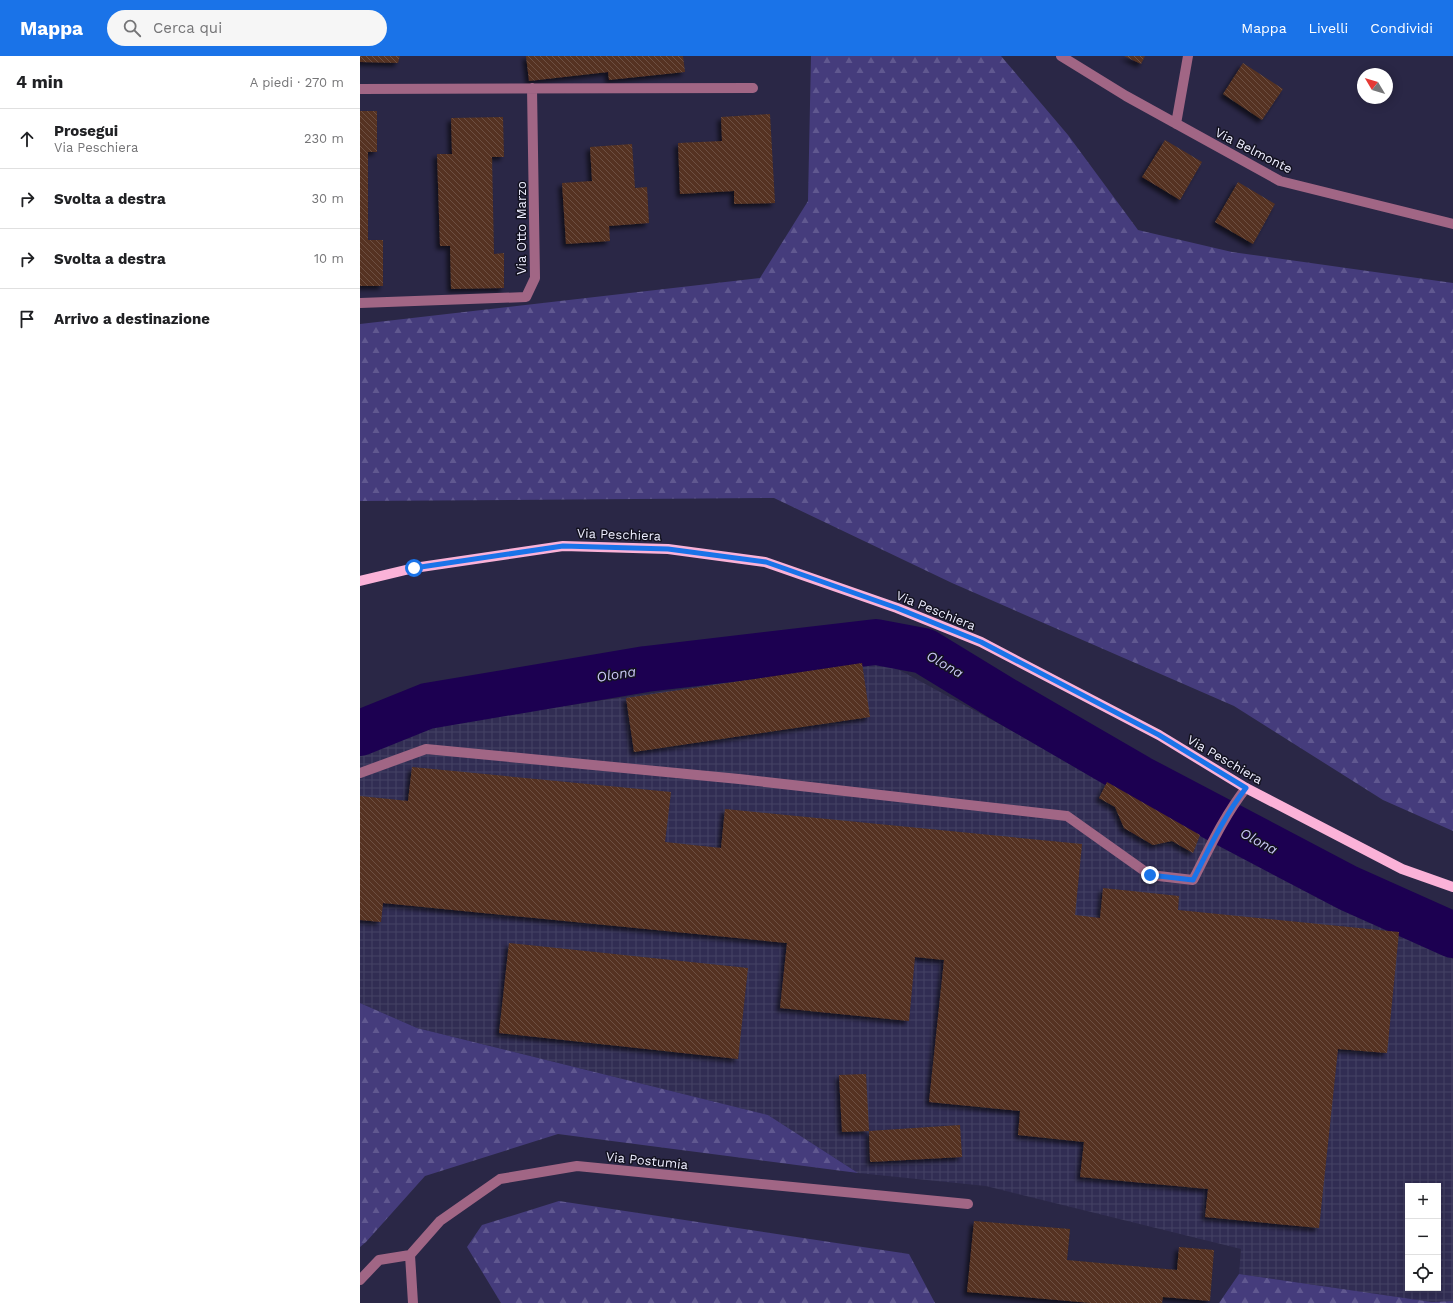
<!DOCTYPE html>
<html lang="it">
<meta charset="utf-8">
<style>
body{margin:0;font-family:"Work Sans",sans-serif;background:#f6f6f6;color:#202124}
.controls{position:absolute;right:12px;bottom:12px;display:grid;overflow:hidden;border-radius:0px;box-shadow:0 2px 10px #0003}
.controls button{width:36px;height:36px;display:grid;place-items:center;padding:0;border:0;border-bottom:1px solid #e0e0e0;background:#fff;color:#202124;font:20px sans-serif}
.compass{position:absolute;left:997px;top:12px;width:36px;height:36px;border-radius:50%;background:#fff;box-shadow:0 2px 10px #0003;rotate:308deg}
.stop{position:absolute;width:12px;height:12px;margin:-9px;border:3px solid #1a73e8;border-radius:50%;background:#fff}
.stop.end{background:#1a73e8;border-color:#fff;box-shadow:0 1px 4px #0008}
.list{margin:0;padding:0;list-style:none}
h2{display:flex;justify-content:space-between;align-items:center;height:52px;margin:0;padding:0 16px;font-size:17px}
h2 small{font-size:13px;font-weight:400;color:#757577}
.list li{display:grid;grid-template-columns:26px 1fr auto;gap:12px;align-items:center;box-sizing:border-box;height:60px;padding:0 16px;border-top:1px solid #e0e0e0}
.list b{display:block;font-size:15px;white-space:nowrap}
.list p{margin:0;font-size:13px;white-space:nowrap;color:#757577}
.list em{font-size:13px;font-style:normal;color:#757577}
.icon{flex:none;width:22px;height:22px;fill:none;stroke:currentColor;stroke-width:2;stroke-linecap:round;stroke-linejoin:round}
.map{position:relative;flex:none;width:1093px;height:1247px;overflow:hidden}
header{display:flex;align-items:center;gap:24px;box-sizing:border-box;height:56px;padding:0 20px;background:#1a73e8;color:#fff}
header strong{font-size:19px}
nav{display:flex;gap:22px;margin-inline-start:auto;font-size:14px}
.search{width:280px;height:36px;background:#f6f6f6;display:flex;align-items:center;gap:10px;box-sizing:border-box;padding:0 14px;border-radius:22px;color:#757577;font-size:15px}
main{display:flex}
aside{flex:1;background:#fff}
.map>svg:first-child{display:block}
.industrial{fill:url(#industrial-grid);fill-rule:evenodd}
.forest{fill:url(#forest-firs)}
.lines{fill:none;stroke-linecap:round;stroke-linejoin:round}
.river{stroke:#1c0051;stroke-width:46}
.building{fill:url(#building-back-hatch);filter:url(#shadow)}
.minor{stroke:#a16685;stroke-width:10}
.major{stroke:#fbb2d8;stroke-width:10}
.route{stroke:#1a73e8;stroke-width:5}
.labels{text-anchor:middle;stroke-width:3;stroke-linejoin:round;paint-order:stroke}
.street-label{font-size:13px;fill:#eef;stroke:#131220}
.water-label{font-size:14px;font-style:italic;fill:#cac8f6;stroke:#131220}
</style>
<header>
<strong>Mappa</strong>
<div class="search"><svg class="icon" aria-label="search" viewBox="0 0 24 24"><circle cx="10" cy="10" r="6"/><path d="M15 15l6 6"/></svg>Cerca qui</div>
<nav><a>Mappa</a><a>Livelli</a><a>Condividi</a></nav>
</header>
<main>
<aside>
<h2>4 min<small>A piedi · 270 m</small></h2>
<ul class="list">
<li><svg class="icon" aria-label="ahead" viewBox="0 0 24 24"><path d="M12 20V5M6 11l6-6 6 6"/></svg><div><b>Prosegui</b><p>Via Peschiera</p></div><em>230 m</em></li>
<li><svg class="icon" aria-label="right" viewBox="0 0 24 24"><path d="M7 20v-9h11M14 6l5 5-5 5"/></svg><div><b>Svolta a destra</b></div><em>30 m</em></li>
<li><svg class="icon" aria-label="right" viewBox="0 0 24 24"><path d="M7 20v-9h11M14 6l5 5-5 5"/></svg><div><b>Svolta a destra</b></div><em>10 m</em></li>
<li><svg class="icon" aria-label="arrive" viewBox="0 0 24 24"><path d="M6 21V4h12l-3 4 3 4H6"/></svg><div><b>Arrivo a destinazione</b></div></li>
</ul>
</aside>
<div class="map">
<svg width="1093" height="1247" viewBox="0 0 1093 1247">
<defs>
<pattern id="industrial-grid" width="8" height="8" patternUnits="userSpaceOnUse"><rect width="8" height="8" fill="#312d53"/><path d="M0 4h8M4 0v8" fill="none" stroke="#454264"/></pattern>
<pattern id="forest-firs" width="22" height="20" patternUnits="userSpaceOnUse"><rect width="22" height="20" fill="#453c7c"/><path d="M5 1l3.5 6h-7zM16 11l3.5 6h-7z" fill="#605890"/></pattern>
<pattern id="building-back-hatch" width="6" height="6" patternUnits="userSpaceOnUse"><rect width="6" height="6" fill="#543221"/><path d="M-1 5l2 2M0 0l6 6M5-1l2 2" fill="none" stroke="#6d5042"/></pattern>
<filter id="shadow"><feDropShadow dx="-3.5" dy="3.5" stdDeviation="2" flood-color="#0009"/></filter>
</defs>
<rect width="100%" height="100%" fill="#2a2746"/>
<path class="industrial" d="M502,607l28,2 217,117 93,53 253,124v342l-21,1 -193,-28 2,-25 -255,-63 -128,-13 -90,-58 -351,-87 -57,-25v-247l85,-33zM1048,1130h30v102h-30z"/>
<path class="forest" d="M451,0h190l67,79 70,95 94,22 221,31v548l-70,-31 -149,-94 -282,-123 -178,-85 -414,3v-177l400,-46 48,-77z
M0,947l57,25 351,87 90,58 -300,-39 -133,42 -59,66 -6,5z
M199,1145l350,53 26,49h-434l-34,-56 15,-22z
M879,1218l193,28 21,-1v2h-234z"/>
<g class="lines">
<path class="river" d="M0,677l67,-27 219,-37 230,-27 48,9 77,47 138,80 209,110 105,47"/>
</g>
<path class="building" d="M0,0h40l-2,7 -38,-1z
M166,0h157l2,16 -76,8 -1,-8 -79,9z
M764,0h21l-4,8z
M883,7l40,26 -21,31 -39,-26z
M0,55h17v41h-9v88h15v46h-23z
M410,58l5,89 -41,1v-13l-54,3 -2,-51 44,-2 -1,-24z
M143,61l1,40h-12l2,97 10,-1v35l-53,1 -1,-43h-10l-3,-92h15l-1,-36z
M805,84l37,22 -22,38 -38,-23z
M272,88l3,44 12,-1 2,36 -40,3 1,15 -44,3 -4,-61 30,-2 -2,-34z
M878,126l37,22 -22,40 -38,-22z
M502,607l8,54 -236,35 -8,-54z
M52,711l259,25 -6,50 56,6 4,-39 357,35 -7,71 25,3 3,-30 76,8 -1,14 221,22 -12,121 -49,-4 -19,179 -114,-11 3,-28 -128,-12 4,-35 -66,-7 2,-24 -91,-9 15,-142 -29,-3 -6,64 -129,-13 7,-65 -404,-40 -2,19 -21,-2v-124l48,5z
M747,726l93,53 -7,18 -21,-12 -19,4 -29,-17 -9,-21 -16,-9z
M149,887l239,25 -10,91 -239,-26z
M506,1018l3,57 -27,1 -3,-57z
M600,1069l2,32 -92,5 -1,-31z
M614,1165l96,8 -3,31 110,10 2,-23 35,3 -4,51 -47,-4 -1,6h-71l-124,-11z"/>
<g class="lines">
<path class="minor" d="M701,0l65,40 154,85 173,43
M0,33l393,-1
M816,68l12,-68
M0,247l166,-6 9,-19 -3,-190
M0,717l66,-24 313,30 328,37 83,59 43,5c16,-31 31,-64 53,-92
M50,1199l3,48
M0,1224l19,-20 31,-5 30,-34 60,-42 77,-13 391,38"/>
<path class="major" d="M0,525l54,-13 149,-22 105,3 97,13 132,46 84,34 178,93 87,53 156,81 51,18"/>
</g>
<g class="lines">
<path class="route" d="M54,512l149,-22 105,3 98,13 131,46 84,34 178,93 87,53c-22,28 -37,61 -53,92l-43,-5"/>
</g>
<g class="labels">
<g class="street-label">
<text transform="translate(894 94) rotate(27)" y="5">Via Belmonte</text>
<text transform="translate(161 172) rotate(-90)" y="5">Via Otto Marzo</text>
<text transform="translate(259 478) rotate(2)" y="5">Via Peschiera</text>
<text transform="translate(576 554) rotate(22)" y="5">Via Peschiera</text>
<text transform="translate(865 703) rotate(30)" y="5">Via Peschiera</text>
<text transform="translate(287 1104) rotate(6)" y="5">Via Postumia</text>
</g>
<g class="water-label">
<text transform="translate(585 608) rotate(30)" y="5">Olona</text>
<text transform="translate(256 618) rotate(-9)" y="5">Olona</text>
<text transform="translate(899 785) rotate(28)" y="5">Olona</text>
</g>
</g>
</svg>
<div class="controls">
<button>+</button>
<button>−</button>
<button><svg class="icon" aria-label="locate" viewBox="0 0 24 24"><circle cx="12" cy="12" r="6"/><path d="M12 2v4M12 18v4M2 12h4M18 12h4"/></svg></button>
</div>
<svg class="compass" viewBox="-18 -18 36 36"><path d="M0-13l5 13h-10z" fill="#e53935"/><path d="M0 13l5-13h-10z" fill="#757577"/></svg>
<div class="stop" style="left:54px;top:512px"></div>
<div class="stop end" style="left:790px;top:819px"></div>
</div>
</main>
